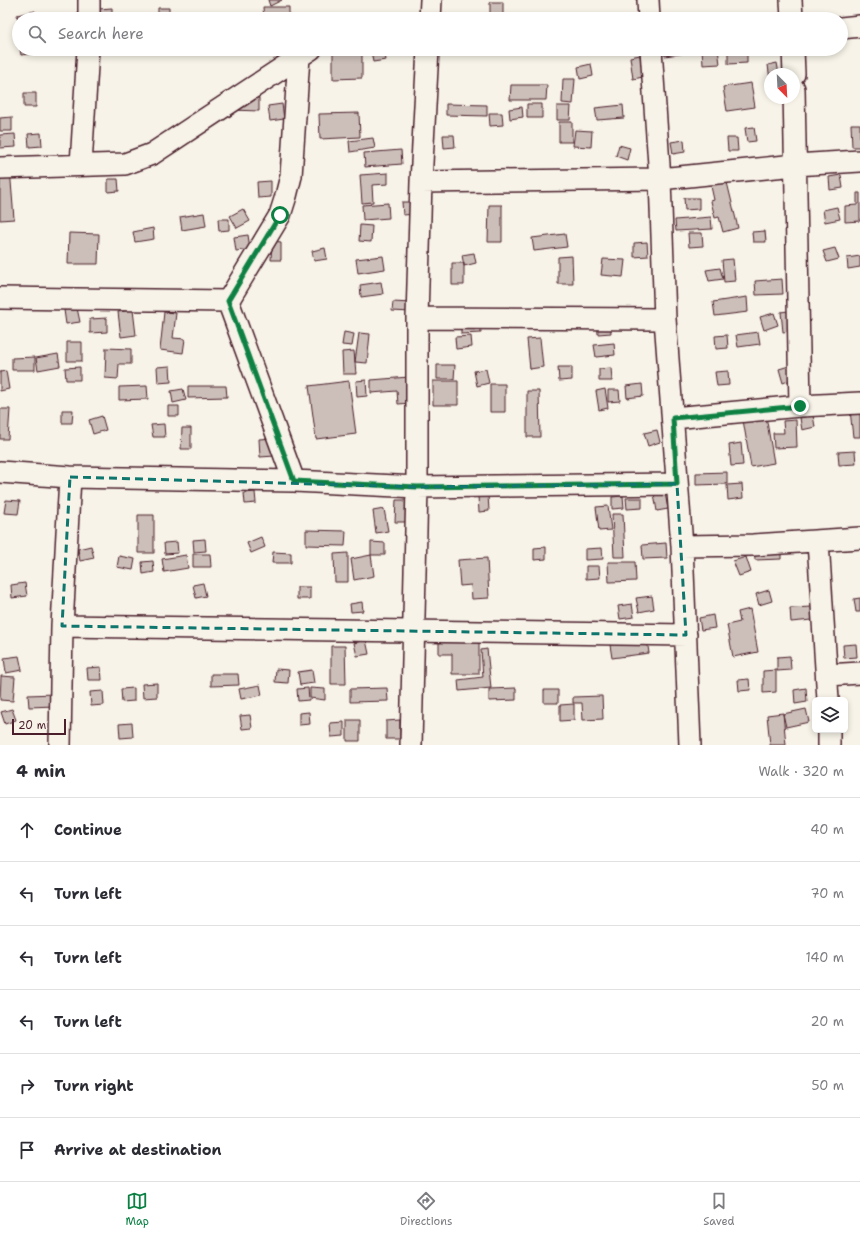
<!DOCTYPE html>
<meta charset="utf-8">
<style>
body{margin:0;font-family:"Shantell Sans",sans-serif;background:#f7f7f7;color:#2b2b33}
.controls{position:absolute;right:12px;bottom:12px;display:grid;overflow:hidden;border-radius:6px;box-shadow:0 2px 6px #0003}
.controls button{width:36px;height:36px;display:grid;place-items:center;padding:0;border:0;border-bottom:1px solid #e1e1e2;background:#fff;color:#2b2b33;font:20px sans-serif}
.compass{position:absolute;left:764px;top:68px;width:36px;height:36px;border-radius:50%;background:#fff;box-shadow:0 2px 6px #0003;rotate:156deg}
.scale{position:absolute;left:12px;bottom:10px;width:54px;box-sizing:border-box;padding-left:4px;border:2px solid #4a1f2b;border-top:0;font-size:11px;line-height:14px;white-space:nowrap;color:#4a1f2b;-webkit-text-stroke:3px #f7f3e8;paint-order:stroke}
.stop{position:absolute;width:12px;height:12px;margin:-9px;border:3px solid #0b8043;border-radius:50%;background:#fff}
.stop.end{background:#0b8043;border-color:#fff;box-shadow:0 1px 4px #0008}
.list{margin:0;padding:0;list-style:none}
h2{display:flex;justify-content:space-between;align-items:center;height:52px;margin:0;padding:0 16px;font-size:17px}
h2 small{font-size:13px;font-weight:400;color:#7c7c81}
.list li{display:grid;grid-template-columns:26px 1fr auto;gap:12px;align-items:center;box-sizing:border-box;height:64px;padding:0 16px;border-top:1px solid #e1e1e2}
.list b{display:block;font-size:15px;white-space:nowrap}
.list em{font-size:13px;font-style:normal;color:#7c7c81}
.icon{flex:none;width:22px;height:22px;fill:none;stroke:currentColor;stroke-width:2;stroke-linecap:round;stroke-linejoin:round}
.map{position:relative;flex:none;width:860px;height:745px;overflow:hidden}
.search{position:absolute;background:#fff;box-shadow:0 2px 6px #0003;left:12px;right:12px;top:12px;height:44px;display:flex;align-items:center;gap:10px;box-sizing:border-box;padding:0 14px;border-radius:22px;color:#7c7c81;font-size:15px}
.sheet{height:436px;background:#fff}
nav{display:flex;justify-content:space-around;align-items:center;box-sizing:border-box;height:56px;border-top:1px solid #e1e1e2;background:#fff;font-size:11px;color:#7c7c81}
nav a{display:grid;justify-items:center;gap:2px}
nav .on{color:#0b8043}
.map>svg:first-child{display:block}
.building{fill:#ccbfb9;stroke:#4a1f2b}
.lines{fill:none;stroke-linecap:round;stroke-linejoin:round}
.street-casing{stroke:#4a1f2b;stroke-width:24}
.street{stroke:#f7f3e8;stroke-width:21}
.route{stroke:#0b8043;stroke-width:5}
.marked{fill:none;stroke:#0f766e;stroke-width:3;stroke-dasharray:8 5;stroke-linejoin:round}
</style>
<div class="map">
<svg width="860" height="745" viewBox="0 0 860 745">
<rect width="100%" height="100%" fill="#f7f3e8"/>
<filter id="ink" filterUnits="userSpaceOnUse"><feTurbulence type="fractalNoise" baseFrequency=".025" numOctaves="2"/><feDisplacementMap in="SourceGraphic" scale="8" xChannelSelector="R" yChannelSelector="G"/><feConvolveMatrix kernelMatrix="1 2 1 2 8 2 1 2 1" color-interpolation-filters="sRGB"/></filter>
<g filter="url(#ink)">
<path class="building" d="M268,0h14l-12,6z
M490,2h13v17h-13z
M263,7h26v12h-25z
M112,8v10l-12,1 -1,-10z
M158,8h11v11h-11z
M35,11l1,8h-17v5l-2,-9z
M20,49h23l1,3 -23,3z
M333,49h29v29l-29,1z
M384,49l2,11 -13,2 -2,-12z
M664,49h29v3l-28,4z
M702,49h16l2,15 -17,1z
M728,49h19v14l-19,1z
M640,55l3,22 -10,2 -3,-22z
M777,63l2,11h-9v6l-2,-15z
M591,64l2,12 -13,3 -2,-12z
M563,79h12l-2,25 -11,-1z
M751,83l4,24 -28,4 -4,-24z
M511,85h36l-1,15h-36z
M24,93h12v14h-12z
M232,97l27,1v13l-27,-1z
M282,104l2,15 -14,2 -2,-15z
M446,104l41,1v11l-41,-1z
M527,104h15v14h-15z
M623,105l1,13 -27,2 -2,-12z
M557,106h14l-1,14h-13z
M522,107l1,10 -13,2 -1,-10z
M359,113l1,24 -40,2 -1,-25z
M489,113h13l1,12 -13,1z
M12,117v14h-12v-13z
M559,122h13v20h-13z
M851,124h9v23h-8z
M754,127l2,14 -9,1 -2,-14z
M575,130l17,1 -1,16 -18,-1z
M41,133l1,13 -13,1 -1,-13z
M15,134l1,13 -16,1v-13z
M443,135h11l1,12 -11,1z
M373,138l2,10 -25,4 -1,-11z
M727,138h10l1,13h-10z
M684,140l1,12 -12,2 -2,-12z
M619,145l11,3 -3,12 -11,-4z
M401,150l1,14 -37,3 -1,-14z
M10,169l4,50 -14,1v-50z
M388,173v11l-16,1 1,17 -11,1 -2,-28z
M725,174l13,54 -15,4 -4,-15 -4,1 -4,-17 3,-1 -5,-23z
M841,175l2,13 -13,2 -1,-13z
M108,179h10l1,12 -11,1z
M271,181v16l-13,1 -1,-16z
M857,193h3v28l-15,1v-16l12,-1z
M684,198h15v11l-14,1z
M402,202h14l1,12 -14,1z
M388,203l1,15 -26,2 -1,-15z
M489,205h13v37h-14z
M837,207l3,12 -15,3 -2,-12z
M243,209l7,12 -13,7 -7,-12z
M204,213l2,13 -24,4 -2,-13z
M711,217l1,12 -36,2 -1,-11z
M218,219h11v11l-10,1z
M360,225l12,1 -1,16 -12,-1z
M153,228l1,11 -19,3 -2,-10z
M765,231l1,11h-13l-1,-10z
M69,233l30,1 -1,30h-30z
M688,233h14l1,13 -14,1z
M565,234l2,13 -33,4 -2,-13z
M248,235l2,14 -14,2 -2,-14z
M272,241l9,1v18h-10z
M647,242l1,14 -14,1v-14z
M325,248l2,11 -13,2 -2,-10z
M835,248l4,11 -12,3 -4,-11z
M474,253l2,10 -12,3 -2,-11z
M383,256l2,13 -27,4 -2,-14z
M572,256l1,28h-15v-27z
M860,256v11l-12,2 -1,-11z
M603,259l22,1 -2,17 -22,-2z
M733,259l2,22 -11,1 -2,-22z
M452,263h12v22h-12z
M720,268l3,11 -14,2 -3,-11z
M782,279l1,15 -27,1 -1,-14z
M381,282l2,12 -22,3 -1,-12z
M747,297l1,15 -33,4 -2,-14z
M393,302l18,1v9l-19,-1z
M77,308l3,14 -14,2 -2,-14z
M133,310l3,25 -15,2 -3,-25z
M794,310l2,20 -13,2 -2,-20z
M164,312l12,1 -3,25 12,1 -2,14 -23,-3z
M774,313l4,12 -14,5 -4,-13z
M107,318v14l-17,1v-14z
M461,318h20v15l-20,1z
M610,320l1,13 -13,1 -1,-13z
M344,332l10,2 -2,12 -10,-1z
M758,332l2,12 -22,3 -2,-12z
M359,333l11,1 -3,29 -12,-1z
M727,335l1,13 -12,1 -1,-13z
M471,336l1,11 -16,2 -1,-12z
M540,338l3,29 -13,2 -3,-30z
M67,342h15v19h-15z
M614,343l1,12 -19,2 -2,-12z
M106,348l25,1v15h-12l-1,15 -13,-1z
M354,351l2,23h-13l-1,-22z
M58,354l2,12 -22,4 -2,-12z
M35,357v13h-23v-12z
M437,365h18l-1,14h-17z
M170,366l1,16 -13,1 -1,-16z
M789,366l4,13 -10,4 -4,-14z
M80,367v13h-14l-1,-12z
M558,367h14v13l-13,1z
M611,368l1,13h-13v-12z
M486,369l3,14 -12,3 -3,-15z
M6,371l3,18 -9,2v-19z
M728,371l1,14 -12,1 -2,-14z
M409,377l2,26 -13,1 -1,-13 -26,2v-13z
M366,380l1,16 -10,1 -1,-16z
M349,381l7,53 -40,5 -7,-53z
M433,381h25v24h-25z
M490,384h15v28h-15z
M642,384l1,12 -16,2 -1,-12z
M147,386l1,13 -29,1v-13z
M188,386h38l1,11 -39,1z
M183,389l3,11 -13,3 -2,-12z
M605,389l3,19 -9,2 -3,-19z
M608,390h11l1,11 -12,1z
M527,391h12l1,46h-13z
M168,406h11v10h-11z
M0,409h10l-2,30h-8z
M860,409v28h-7l-3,-27z
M62,410h11l-1,13h-10z
M813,415l2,12 -13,3 -2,-12z
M102,416l4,14 -13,4 -4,-14z
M766,416l8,47 -23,4 -8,-47z
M796,420l1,27 -23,1 -1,-15h11l-1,-12z
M164,424l1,13h-12l-2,-12z
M182,428h9v21h-10z
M657,430l3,12 -12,4 -4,-13z
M274,438l1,18 -15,1 -1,-18z
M741,443l2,22 -12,1 -2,-21z
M855,451l1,13 -17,1 -1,-13z
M727,472v12l-31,1v-12z
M742,484l1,14 -15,2 -1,-15z
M255,492l1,11 -11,1 -1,-11z
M665,493l3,16 -11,2 -3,-17z
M488,495l1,16 -10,1 -1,-16z
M623,496l1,12 -12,1v-12z
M626,498h16v10l-15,1z
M6,500l14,1 -2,13 -14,-1z
M396,500h11v22h-12z
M608,506l3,24 -12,1 -3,-24z
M384,509l4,22 -12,2 -3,-22z
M612,514h11l2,43h-11z
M138,515h16v38h-16z
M306,530l40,1 -1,15 -39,-1z
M261,537l4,10 -14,6 -4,-10z
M205,539l1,12 -12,1 -1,-12z
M177,542l1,11 -13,1 -1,-11z
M371,542l14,1v12h-14z
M666,543l1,15 -24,1 -1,-14z
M91,546l3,12 -14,3 -2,-12z
M546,547v12l-12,1v-12z
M781,547v12l-26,1 -1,-12z
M602,548l1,11 -18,1v-11z
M273,552l18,1v10h-19z
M348,553v29h-13l-1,-28z
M193,554h17l1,13h-18z
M186,555l2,13 -24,4 -2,-13z
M371,555l3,21 -20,4 -3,-21z
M119,556l16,3 -2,11 -16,-3z
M746,557l5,15 -12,4 -6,-15z
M487,558l2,40 -17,1 -1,-14 -11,1 -2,-26z
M153,561l1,11 -11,2 -1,-12z
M608,562h27l1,19 -27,1z
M586,566h13l1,12 -14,1z
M25,583l2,13 -15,2 -1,-13z
M203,583l3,13 -10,2 -3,-13z
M297,587h13v12h-13z
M769,590l3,11 -13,4 -3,-11z
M652,596l2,13 -15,3 -3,-14z
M860,598v14h-4l-2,-13z
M362,602l1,9 -12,1 -1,-8z
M632,604l2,13 -14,2 -2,-13z
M812,607v13l-21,2 -1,-14z
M750,609l8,43 -25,5 -6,-32 13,-3 -2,-10z
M713,615l2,13 -14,2 -2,-12z
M439,635h40v39h-27v-20h-13z
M366,640l3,14 -12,2 -3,-13z
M647,640l2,13 -37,5 -2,-13z
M856,644l1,13 -13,1 -1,-13z
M331,646h14l1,38h-15z
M487,649l4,39 -32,3 -1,-11 25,-3 -2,-27z
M19,656l3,14 -16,3 -2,-15z
M790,656l1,14 -14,1v-14z
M101,667l1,13h-14l-1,-12z
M276,669l13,1 -1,13 -13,-1z
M312,670l2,13 -14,2 -2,-13z
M776,670v22l-13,1v-22z
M211,674h27l1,11 -28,1z
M1,676l14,1 -2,24 -13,-1z
M749,679l1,11 -11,1 -1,-11z
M157,683v14l-14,1 -1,-14z
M260,685l2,10 -21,4 -2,-10z
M134,688v13l-12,1 -1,-13z
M308,688l1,12 -11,1 -1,-12z
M310,688l15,1v11l-15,-2z
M387,688l1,13 -38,1v-13z
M516,688v12l-27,1v-12z
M806,688l1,14 -12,2 -1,-14z
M544,690h14v13h-14z
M103,691l1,14 -13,1 -1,-14z
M54,694l1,12 -26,1 -1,-12z
M602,696l1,23 -20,1 -1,-17h-9v-6z
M574,704v16l-14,1v-16z
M12,709l4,11 -11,4 -4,-12z
M806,709l3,13 -23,5 -3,-13z
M309,712l1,12 -11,1v-12z
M783,713l3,32h-16l-3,-30z
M250,715l2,13 -10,1 -2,-13z
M347,720h13v21h-13z
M400,720v19h-14v-18z
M344,722v14l-13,1 -1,-14z
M132,723l1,14 -13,1 -1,-14z"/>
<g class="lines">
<g class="street-casing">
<path id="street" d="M648,0l1,19
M791,0l1,19
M89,19v-19
M430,19l1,-19
M841,28l19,-2
M651,49l9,130 5,140 17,227 8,199
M793,49l1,25
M794,89l6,317
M81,165l7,-116
M0,168l125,-4 27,-10 159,-105
M421,182l239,-3 135,-14 65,-4
M0,298l228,3
M228,301l52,-86 6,-19 5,-20 8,-119
M228,301l66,180
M417,318l248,1
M673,418l127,-12 60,-3
M0,472l70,5 224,4 123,6 260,-3
M818,541l10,159
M682,546l71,-1 107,-7
M62,626l624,9
M827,675l33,-2
M829,730v15
M60,745l2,-119 8,-149
M411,745l6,-258v-169l4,-136 7,-133"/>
</g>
<use href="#street" class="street"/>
</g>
</g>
<g class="lines" filter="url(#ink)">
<path class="route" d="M280,215l-52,86 66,180 123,6 260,-3 -4,-66 127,-12"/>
</g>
<path class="marked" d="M70,477l347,10 260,-3 9,151 -624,-9z"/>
</svg>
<div class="controls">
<button><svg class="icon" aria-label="layers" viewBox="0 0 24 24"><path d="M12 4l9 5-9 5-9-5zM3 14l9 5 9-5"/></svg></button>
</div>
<svg class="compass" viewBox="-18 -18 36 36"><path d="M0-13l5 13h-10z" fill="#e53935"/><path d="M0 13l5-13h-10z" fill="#7c7c81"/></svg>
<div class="scale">20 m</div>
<div class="stop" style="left:280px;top:215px"></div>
<div class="stop end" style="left:800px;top:406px"></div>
<div class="search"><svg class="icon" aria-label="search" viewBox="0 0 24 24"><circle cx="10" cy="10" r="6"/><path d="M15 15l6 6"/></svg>Search here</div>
</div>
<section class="sheet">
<h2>4 min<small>Walk · 320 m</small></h2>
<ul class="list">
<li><svg class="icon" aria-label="ahead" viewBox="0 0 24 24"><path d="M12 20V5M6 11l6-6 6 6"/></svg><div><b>Continue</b></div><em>40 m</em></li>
<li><svg class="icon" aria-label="left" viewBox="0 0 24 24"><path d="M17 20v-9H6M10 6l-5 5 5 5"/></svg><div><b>Turn left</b></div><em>70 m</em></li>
<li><svg class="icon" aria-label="left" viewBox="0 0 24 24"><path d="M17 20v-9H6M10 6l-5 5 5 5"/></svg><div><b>Turn left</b></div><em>140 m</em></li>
<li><svg class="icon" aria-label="left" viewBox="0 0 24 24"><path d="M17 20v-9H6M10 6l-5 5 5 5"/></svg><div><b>Turn left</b></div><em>20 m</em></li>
<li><svg class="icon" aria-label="right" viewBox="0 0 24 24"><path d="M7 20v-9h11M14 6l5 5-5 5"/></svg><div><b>Turn right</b></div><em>50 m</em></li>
<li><svg class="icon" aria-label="arrive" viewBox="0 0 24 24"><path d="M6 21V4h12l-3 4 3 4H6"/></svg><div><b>Arrive at destination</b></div></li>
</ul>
</section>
<nav>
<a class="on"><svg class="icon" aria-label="map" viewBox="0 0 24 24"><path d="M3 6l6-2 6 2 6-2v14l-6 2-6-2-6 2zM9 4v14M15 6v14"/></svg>Map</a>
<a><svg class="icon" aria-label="directions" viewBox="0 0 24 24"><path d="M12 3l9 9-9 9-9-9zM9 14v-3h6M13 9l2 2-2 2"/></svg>Directions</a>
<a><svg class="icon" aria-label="saved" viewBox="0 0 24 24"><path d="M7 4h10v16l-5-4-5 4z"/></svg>Saved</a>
</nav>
